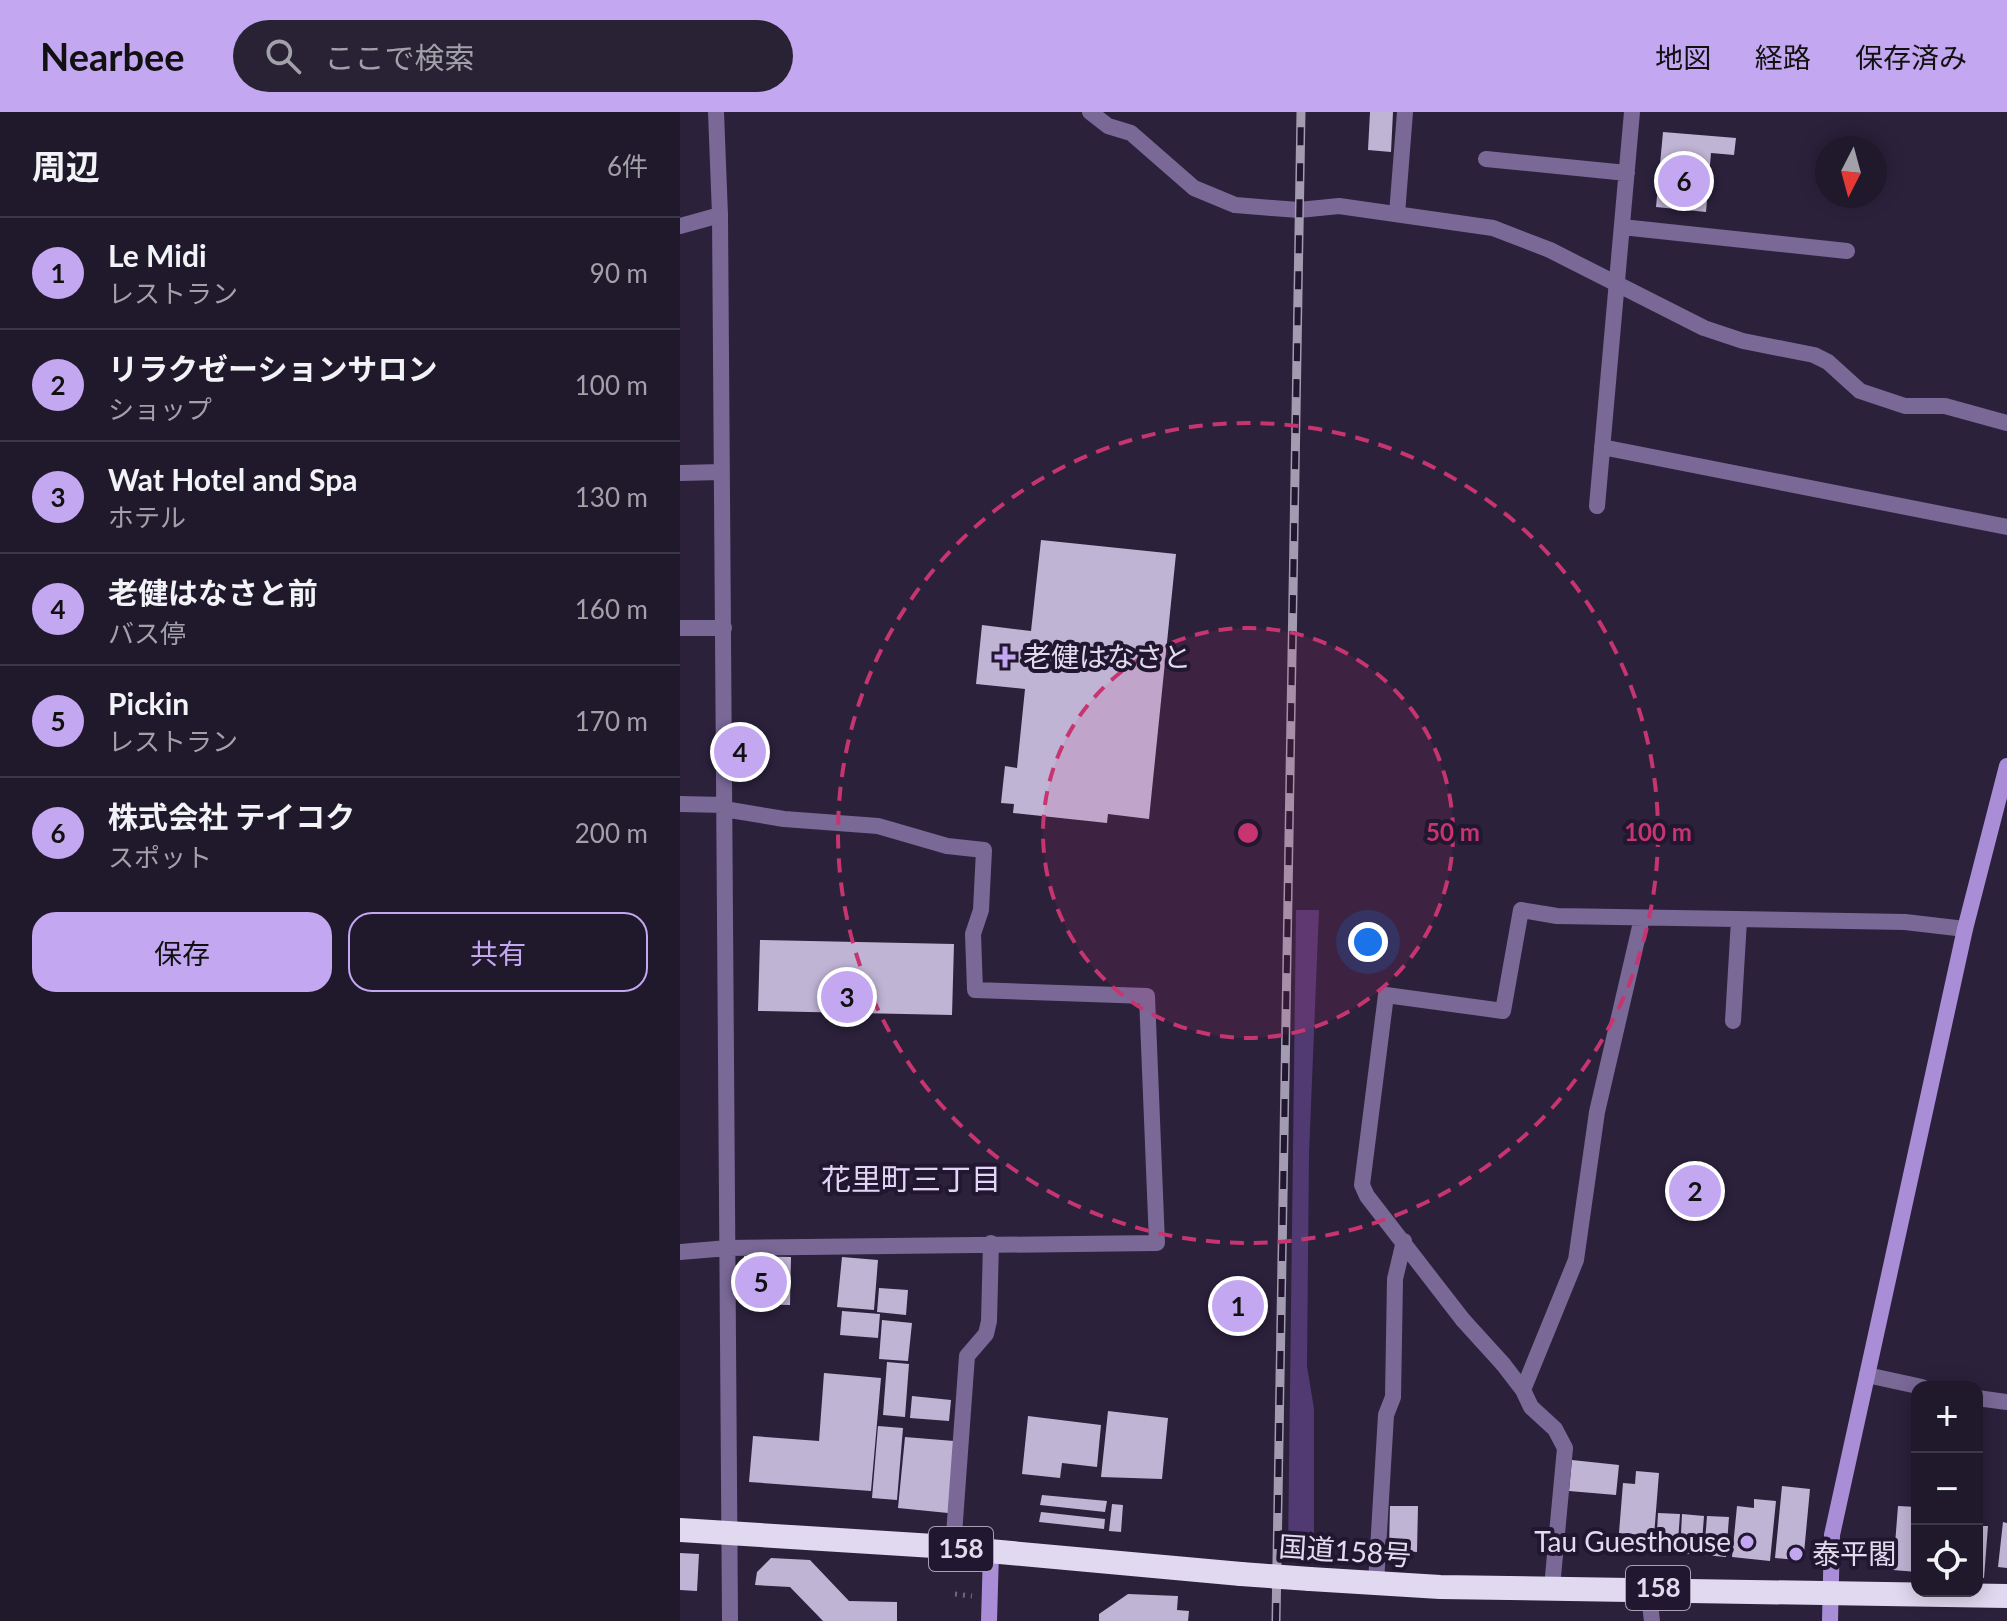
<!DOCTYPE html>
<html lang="ja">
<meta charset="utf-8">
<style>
body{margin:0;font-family:Lato,"Noto Sans JP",sans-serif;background:#282234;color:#f1f3f6}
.controls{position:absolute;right:24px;bottom:24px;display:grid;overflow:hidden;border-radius:16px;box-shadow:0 4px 20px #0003}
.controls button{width:72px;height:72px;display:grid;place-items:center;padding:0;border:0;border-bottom:2px solid #3d3848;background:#20192c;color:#f1f3f6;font:40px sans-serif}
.compass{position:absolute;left:1135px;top:24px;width:72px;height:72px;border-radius:50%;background:#20192c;box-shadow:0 4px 20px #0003;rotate:186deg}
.you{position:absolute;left:688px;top:830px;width:28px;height:28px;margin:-20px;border:6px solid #fff;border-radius:50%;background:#1a73e8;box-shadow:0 0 0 12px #1a73e833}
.badge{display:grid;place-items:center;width:52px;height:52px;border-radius:50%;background:#c4a7f1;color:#111;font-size:26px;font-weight:700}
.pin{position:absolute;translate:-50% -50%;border:4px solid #fff;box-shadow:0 2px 8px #0006}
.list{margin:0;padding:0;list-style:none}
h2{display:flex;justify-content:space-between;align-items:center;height:104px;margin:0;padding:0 32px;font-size:34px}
h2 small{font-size:26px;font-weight:400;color:#a2a0a9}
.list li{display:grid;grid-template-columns:52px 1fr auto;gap:24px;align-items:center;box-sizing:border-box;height:112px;padding:0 32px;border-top:2px solid #3d3848}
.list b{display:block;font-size:30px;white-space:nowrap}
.list p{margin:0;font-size:26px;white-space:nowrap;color:#a2a0a9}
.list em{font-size:26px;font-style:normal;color:#a2a0a9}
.actions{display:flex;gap:16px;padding:24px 32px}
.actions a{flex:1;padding:18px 0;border:2px solid #c4a7f1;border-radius:24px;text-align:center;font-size:28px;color:#c4a7f1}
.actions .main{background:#c4a7f1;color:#111}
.icon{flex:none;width:44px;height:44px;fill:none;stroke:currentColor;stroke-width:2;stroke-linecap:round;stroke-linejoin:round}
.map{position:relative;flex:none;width:1327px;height:1509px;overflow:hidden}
header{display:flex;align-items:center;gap:48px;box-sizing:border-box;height:112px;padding:0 40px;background:#c4a7f1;color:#111}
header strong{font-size:38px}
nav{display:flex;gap:44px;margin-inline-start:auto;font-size:28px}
.search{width:560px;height:72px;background:#282234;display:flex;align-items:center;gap:20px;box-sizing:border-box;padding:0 28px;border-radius:44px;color:#a2a0a9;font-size:30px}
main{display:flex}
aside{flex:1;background:#20192c}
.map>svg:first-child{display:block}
.green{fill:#513a72}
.building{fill:#c0b4d5}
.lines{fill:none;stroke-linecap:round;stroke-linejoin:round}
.path{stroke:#6f677e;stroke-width:5;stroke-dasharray:2 6;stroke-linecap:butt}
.lane{stroke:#7a6897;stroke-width:16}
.street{stroke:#7a6897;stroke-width:16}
.secondary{stroke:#aa8dd7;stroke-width:16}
.highway{stroke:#e1d9f0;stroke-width:24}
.rail-casing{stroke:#a39cb0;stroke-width:9}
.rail{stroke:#221730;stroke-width:6;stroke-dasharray:18;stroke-linecap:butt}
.highway-bridge{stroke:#e1d9f0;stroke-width:24}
.ring{fill:none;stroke:#c73571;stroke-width:4;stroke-dasharray:14 10}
.poi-dot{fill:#c4a7f1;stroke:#221730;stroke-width:3}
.labels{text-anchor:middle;stroke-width:8;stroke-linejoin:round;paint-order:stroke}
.shield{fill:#221730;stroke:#a8a0b4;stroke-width:2}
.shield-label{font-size:26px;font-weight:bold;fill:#e1dbed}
.poi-label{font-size:28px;fill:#e1dbed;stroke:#221730;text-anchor:start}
.street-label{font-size:28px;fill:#e1dbed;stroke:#221730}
.neighbourhood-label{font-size:30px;fill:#e2d6f8;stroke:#221730}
.centre{fill:#c73571;stroke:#221730;stroke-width:4}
.ring-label{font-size:24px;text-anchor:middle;font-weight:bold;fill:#c73571;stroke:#221730;stroke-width:8;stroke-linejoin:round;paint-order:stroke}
</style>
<header>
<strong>Nearbee</strong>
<div class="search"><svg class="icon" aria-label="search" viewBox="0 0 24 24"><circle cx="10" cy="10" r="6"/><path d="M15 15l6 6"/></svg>ここで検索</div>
<nav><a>地図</a><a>経路</a><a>保存済み</a></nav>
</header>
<main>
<aside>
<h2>周辺<small>6件</small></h2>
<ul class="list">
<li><span class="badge">1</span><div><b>Le Midi</b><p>レストラン</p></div><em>90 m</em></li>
<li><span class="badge">2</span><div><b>リラクゼーションサロン</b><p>ショップ</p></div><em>100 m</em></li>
<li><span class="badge">3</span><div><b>Wat Hotel and Spa</b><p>ホテル</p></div><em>130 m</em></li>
<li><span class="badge">4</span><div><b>老健はなさと前</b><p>バス停</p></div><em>160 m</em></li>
<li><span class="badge">5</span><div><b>Pickin</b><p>レストラン</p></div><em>170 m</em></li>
<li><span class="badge">6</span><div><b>株式会社 テイコク</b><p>スポット</p></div><em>200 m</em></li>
</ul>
<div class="actions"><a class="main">保存</a><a>共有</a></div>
</aside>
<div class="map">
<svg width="1327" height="1509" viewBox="0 0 1327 1509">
<rect width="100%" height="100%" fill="#2b213b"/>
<path class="green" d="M616,798h23l-10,244 -2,212 7,43v141h-26z"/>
<path class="building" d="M690,0h23l-2,40 -23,-2z
M983,20l73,6 -2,17 -23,-2 -5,59 -50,-5z
M361,428l135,14 -27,265 -41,-5 -1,9 -94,-10 1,-9 -13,-1 4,-37 12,2 8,-79 -49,-5 6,-59 49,6z
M80,828l194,4 -2,71 -194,-4z
M64,1144l47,1 -1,48 -46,-1z
M162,1145l36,3 -4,50 -37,-3z
M199,1176l29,2 -2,25 -29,-3z
M162,1199l38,3 -2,24 -38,-3z
M202,1208l30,3 -4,38 -29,-2z
M207,1250l22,2 -4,53 -22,-2z
M144,1261l57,5 -10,113 -122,-9 4,-46 66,5z
M232,1284l39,4 -2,21 -39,-3z
M428,1299l60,7 -6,61 -61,-2z
M348,1304l73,9 -4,42 -35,-4 -2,15 -38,-4z
M198,1314l25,2 -6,72 -25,-2z
M225,1325l49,4 -6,72 -50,-5z
M892,1348l47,5 -3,30 -47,-4z
M956,1359l23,2 -5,63 -35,-3 4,-50 12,1z
M1102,1374l28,3 -6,64 -7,7 -22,-2z
M362,1383l65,6 -2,11 -65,-7z
M1074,1387l22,2 -6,60 -38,-4 5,-51 17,2z
M432,1392l11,1 -2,27 -12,-1z
M710,1394h28l-1,46 -28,-2z
M1218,1394l19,1v65l-24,-2z
M361,1400l64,7 -1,10 -65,-7z
M978,1401l22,1 -3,40 -21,-2z
M1002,1402l22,2 -3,39 -21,-2z
M1027,1404l22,1 -3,40 -22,-2z
M1323,1410l4,1v45l-9,-1z
M1297,1414h11l-4,52 -7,-1z
M0,1441l19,1 -2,37 -17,-1z
M91,1446l39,2 39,41 48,1v19h-74l-33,-34 -35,-2 2,-13z
M448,1482l50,2 -1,14 12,1 -1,10h-89v-7z"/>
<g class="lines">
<path class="path" d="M275,1482l17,2"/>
<path class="lane" d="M592,96l27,2 40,-4 154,22 57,22 154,78 39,13 71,14 14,7 32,29 45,15h40l62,17
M0,114l40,-11
M783,1208l40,44"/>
<path class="street" d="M36,0l4,103 10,1406
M410,0l18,14 23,7 63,55 41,17 37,3
M806,47l141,14
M717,102l8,-102
M942,115l225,24
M922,335l405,80
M0,361l41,-1
M917,394l35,-394
M0,516h44
M0,692l44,1
M1053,909l6,-101
M0,1140l48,-4 429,-5 -10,-247 -172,-6 -2,-56 8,-24 3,-60 -37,-4 -69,-20 -94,-7 -60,-10
M783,1208l-96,-124 -5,-11 24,-190 117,16 18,-101 36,6 348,6 60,7
M823,1252l20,26 8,17 24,22 10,19 -13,139
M1187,1263l55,12
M843,1278l53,-130 21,-148 45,-194
M1297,1286l30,4
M273,1436l14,-192 19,-22 3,-13 2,-78
M696,1471l10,-168 7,-18 2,-118 9,-38
M968,1476l4,33"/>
<path class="secondary" d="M309,1509l2,-69
M1150,1509l2,-86 133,-606 42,-163"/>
<path class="highway" d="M0,1418l254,16 307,28
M630,1467l130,8 567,9"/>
<g class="rail-casing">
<path id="rail" d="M596,1509l25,-1509"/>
</g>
<use href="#rail" class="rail"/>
<path class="highway-bridge" d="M561,1462l69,5"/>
</g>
<circle cx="568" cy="721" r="205" fill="#c73571" fill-opacity=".12"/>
<g class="ring">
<circle cx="568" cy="721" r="205"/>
<circle cx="568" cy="721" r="410"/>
</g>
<g class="poi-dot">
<path d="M321 533h8v8h8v8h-8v8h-8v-8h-8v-8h8z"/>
<circle cx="1067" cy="1430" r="8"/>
<circle cx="1116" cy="1442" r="8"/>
</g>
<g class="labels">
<g class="shield">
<rect x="249" y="1415" width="64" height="44" rx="6"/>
<rect x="946" y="1454" width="64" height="44" rx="6"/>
</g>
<g class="shield-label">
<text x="281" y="1446">158</text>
<text x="978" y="1485">158</text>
</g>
<g class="poi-label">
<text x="343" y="555">老健はなさと</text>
<text x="1051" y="1440" text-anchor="end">Tau Guesthouse</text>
<text x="1132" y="1452">泰平閣</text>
</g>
<g class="street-label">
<text transform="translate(665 1439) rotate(4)" y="10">国道158号</text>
</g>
<g class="neighbourhood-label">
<text x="231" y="1078">花里町三丁目</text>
</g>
</g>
<circle cx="568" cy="721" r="12" class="centre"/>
<g class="ring-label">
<text x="773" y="729">50 m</text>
<text x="978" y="729">100 m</text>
</g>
</svg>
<div class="controls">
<button>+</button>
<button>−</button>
<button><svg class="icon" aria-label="locate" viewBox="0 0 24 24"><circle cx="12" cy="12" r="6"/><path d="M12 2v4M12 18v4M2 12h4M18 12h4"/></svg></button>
</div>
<svg class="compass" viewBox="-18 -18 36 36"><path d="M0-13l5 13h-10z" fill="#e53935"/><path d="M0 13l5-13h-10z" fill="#a2a0a9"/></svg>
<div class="you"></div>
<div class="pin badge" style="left:558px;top:1194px">1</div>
<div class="pin badge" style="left:1015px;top:1079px">2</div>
<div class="pin badge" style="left:167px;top:885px">3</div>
<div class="pin badge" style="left:60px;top:640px">4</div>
<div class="pin badge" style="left:81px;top:1170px">5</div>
<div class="pin badge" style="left:1004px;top:69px">6</div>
</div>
</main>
